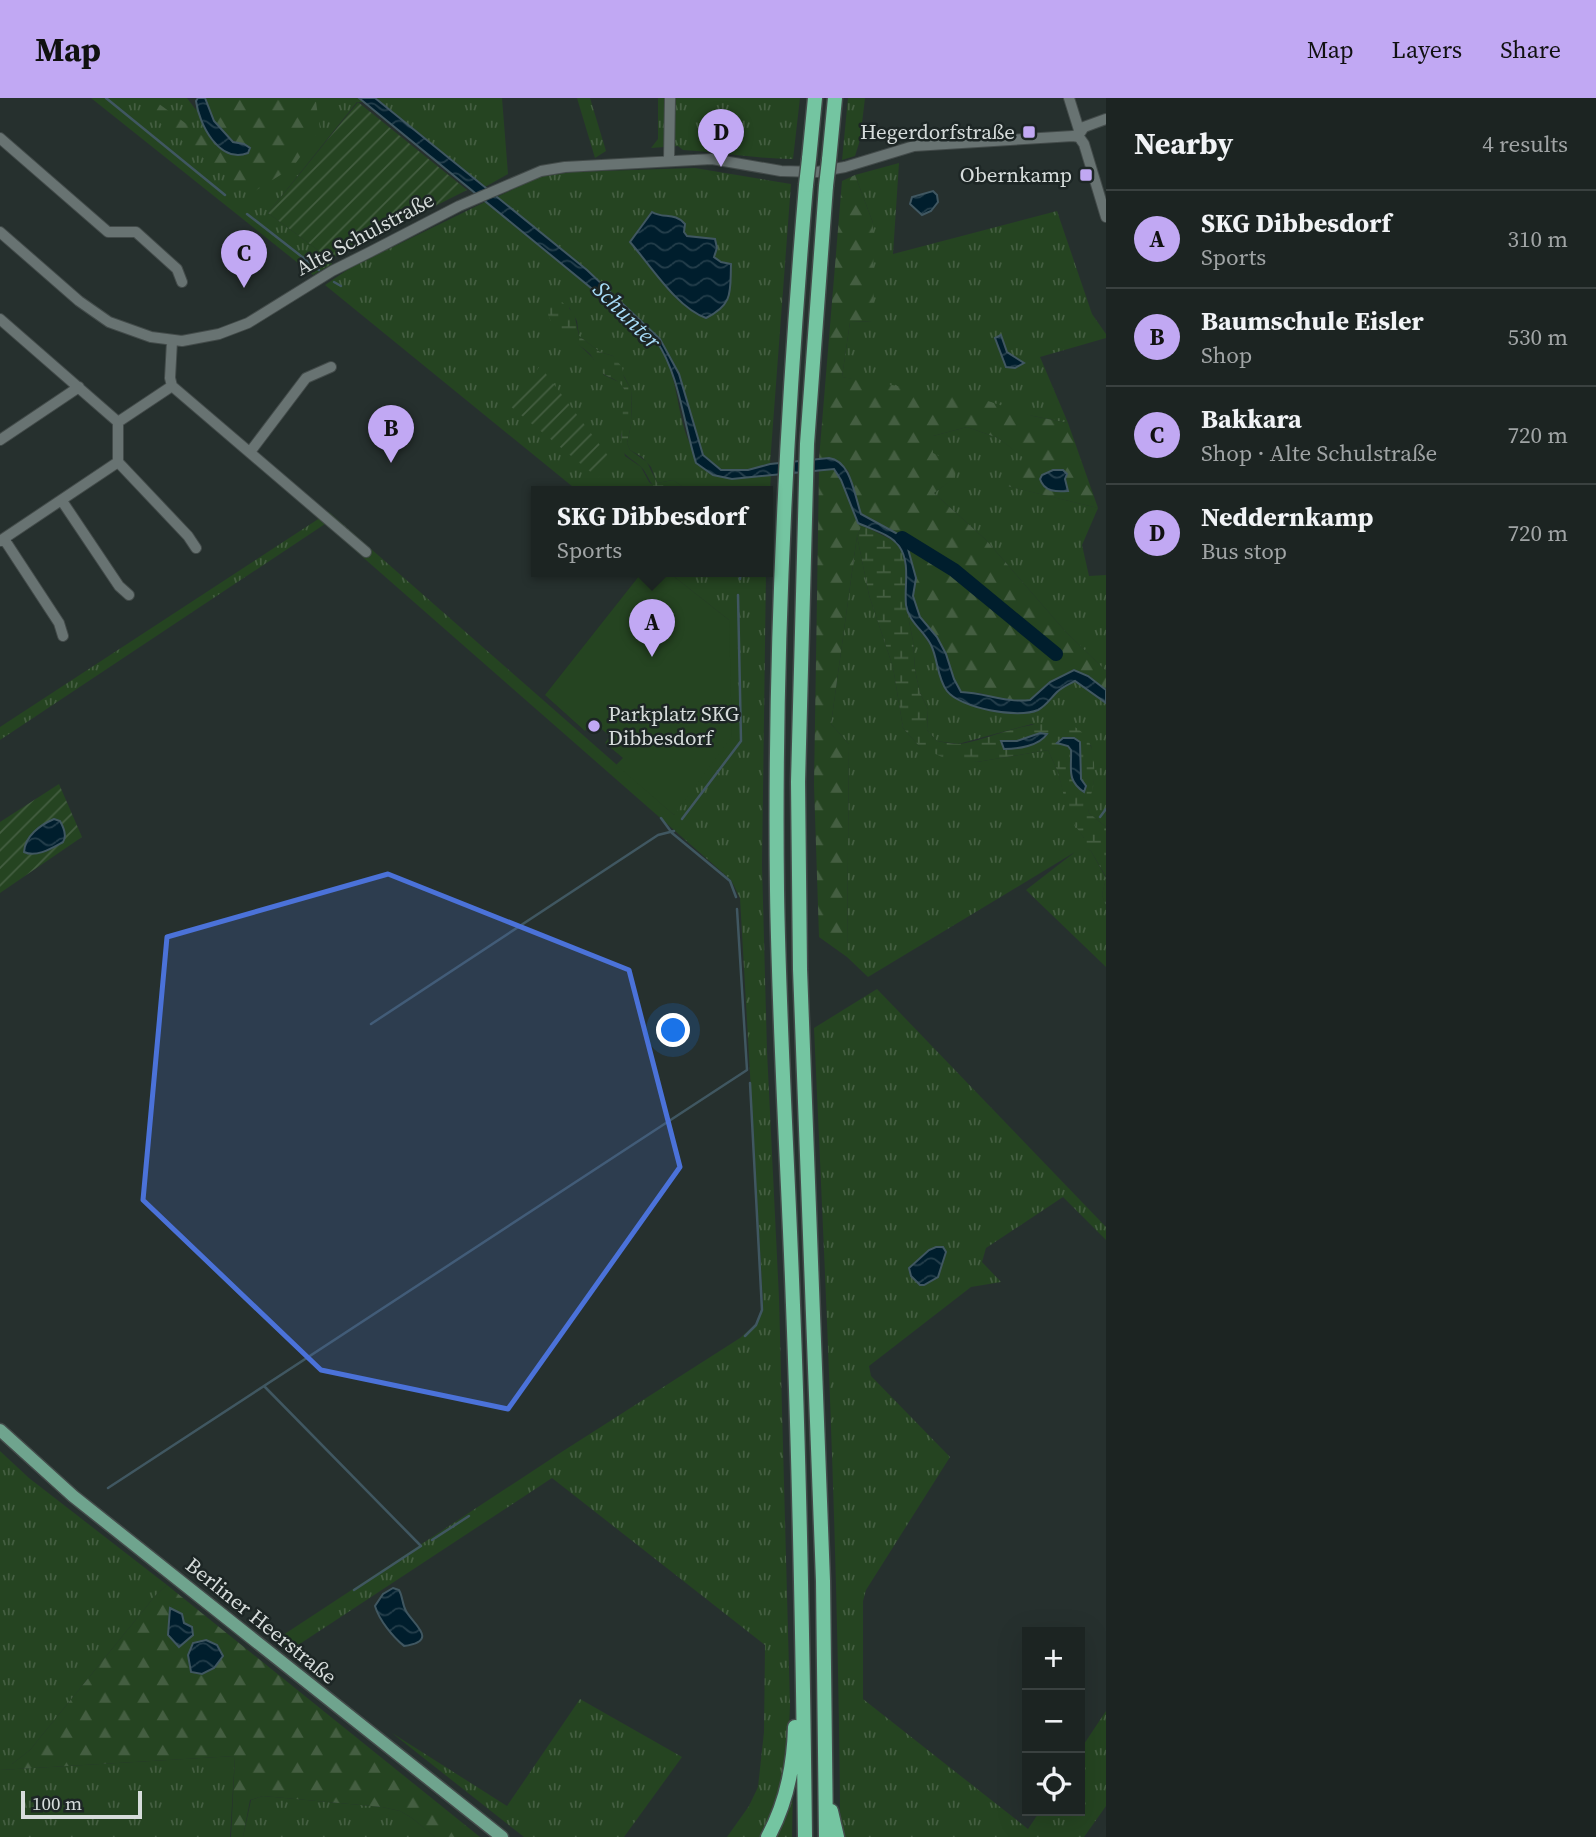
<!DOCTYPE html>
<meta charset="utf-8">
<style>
body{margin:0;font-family:"Source Serif 4",serif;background:#252c2a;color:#f1f3f6}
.controls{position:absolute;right:21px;bottom:21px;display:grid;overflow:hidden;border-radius:0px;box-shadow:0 7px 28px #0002}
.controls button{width:63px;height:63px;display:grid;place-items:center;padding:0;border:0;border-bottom:2px solid #3a4140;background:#1c2422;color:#f1f3f6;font:35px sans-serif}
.scale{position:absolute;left:21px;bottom:18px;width:121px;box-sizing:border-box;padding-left:7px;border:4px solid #d6dcdb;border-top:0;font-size:19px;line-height:24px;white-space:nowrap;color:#d6dcdb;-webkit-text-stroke:5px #1d2625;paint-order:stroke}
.you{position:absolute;left:674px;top:933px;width:24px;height:24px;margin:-18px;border:5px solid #fff;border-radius:50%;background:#1a73e8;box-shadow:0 0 0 10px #1a73e833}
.badge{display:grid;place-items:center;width:46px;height:46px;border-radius:50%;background:#c1a8f3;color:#111;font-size:23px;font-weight:700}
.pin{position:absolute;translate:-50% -58px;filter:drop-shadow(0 2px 4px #0008)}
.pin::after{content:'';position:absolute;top:37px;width:24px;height:21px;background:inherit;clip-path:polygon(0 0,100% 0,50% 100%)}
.popup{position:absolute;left:531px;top:388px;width:242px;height:91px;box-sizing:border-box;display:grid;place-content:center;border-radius:0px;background:#1c2422;filter:drop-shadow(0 2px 5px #0005);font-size:23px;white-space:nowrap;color:#a0a4a5}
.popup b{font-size:26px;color:#f1f3f6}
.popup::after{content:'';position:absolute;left:50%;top:100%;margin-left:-14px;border:14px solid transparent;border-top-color:#1c2422}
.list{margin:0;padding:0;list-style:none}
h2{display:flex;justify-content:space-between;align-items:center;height:91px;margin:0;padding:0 28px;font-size:30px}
h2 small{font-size:23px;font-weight:400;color:#a0a4a5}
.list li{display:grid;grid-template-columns:46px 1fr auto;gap:21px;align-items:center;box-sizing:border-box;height:98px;padding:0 28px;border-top:2px solid #3a4140}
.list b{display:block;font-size:26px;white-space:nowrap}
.list p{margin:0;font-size:23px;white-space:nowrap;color:#a0a4a5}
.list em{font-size:23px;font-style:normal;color:#a0a4a5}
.icon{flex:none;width:38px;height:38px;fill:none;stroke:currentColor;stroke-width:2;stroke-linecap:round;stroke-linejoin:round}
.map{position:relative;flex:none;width:1106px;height:1739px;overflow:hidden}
header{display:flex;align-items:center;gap:42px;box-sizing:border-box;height:98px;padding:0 35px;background:#c1a8f3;color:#111}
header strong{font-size:33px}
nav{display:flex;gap:38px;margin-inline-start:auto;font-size:24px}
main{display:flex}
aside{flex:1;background:#1c2422}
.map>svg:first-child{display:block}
.grass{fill:url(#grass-tufts)}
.forest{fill:url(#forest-firs)}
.wetland{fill:url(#wetland-marsh)}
.garden{fill:url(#garden-furrows)}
.pitch{fill:#254421}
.water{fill:url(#water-waves);stroke:#405761;stroke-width:2}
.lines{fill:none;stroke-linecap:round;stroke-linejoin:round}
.stream{stroke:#405761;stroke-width:2.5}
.river{stroke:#001e2d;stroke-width:14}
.minor-casing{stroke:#434b4a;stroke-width:12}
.major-casing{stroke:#434b4a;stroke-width:15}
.highway-casing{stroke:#434b4a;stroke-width:17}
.minor{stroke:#687372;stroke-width:10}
.major{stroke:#6fa48e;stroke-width:12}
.highway{stroke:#74c5a1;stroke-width:14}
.highway-bridge-casing{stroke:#434b4a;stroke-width:17;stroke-linecap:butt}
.highway-bridge{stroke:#74c5a1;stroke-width:14}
.marked{fill:#4b72d9;fill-opacity:0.2;stroke:#4b72d9;stroke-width:5;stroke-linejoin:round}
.poi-dot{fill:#c1a8f3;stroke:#1d2625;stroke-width:2.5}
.labels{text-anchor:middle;stroke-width:5;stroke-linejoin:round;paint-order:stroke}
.poi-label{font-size:21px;fill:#d6dcdb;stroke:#1d2625;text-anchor:end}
.street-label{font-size:21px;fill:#d6dcdb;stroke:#1d2625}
.water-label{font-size:23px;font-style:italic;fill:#a7dcf8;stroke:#1d2625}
</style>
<header>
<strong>Map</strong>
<nav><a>Map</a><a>Layers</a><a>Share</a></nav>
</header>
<main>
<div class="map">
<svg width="1106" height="1739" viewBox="0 0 1106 1739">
<defs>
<pattern id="grass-tufts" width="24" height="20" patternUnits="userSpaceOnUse" patternTransform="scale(1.75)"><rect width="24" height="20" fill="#254421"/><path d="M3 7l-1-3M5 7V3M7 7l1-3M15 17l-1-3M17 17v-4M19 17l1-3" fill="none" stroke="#445e41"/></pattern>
<pattern id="forest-firs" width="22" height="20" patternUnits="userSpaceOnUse" patternTransform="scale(1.75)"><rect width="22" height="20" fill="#254421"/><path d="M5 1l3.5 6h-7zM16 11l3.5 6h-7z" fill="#445e41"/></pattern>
<pattern id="wetland-marsh" width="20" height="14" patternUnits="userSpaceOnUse" patternTransform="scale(1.75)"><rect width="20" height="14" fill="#254421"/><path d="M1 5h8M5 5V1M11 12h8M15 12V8" fill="none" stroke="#445e41"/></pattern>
<pattern id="garden-furrows" width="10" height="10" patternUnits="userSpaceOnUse" patternTransform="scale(1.75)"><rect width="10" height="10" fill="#254421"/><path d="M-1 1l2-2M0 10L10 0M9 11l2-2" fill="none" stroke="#445e41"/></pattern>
<pattern id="water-waves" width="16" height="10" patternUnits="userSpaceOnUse" patternTransform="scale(1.75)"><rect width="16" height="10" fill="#001e2d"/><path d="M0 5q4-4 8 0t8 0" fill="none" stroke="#243e4b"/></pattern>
</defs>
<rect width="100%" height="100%" fill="#26302e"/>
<path class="grass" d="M91,0h96l9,12v-9l2,-3h7l2,9 42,87 67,-91 -8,-5h51l6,4h-8l-89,111 62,46 2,5 -19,11z
M375,0h127l6,76 -23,13z
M577,0h13l16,53 -11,7z
M658,0h142l-7,61c-37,0 -73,-7 -110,-9l-5,-4 -27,2 7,-9z
M848,0h17l-5,42 -5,16 -13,4z
M899,65l-6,91 164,-43 35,103 14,20v4l-66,19 28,66 -226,-46 8,-55 23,-1v-98l-18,-48z
M695,70l96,16 -21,280 -22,6h-27l-18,-15 -24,-81 -19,-35 -73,-68 -90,-74 42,-20 33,-5z
M487,103l170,141c22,31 18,69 33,102 5,11 16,21 23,31l43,2 15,-3 -3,59v-42h-20l-2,-2 -57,2 -16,-11 -16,3 -6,-16 -9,-10 -12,-7 -3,-7 5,-22 -1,-32 -18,-33 -13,-4 -21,-16 -2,-15 -8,-14 6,34 17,16 12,18 17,8 3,6v37l-3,10 4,20 16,11 8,15 11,9h-82l-253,-206 25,-17z
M967,329l31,11 28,21 -18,27 90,22 -16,37 7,31 17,-1v96l-41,-40 -79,-91 -52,-47 20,-15 -21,-25v-17z
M329,414l345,303 55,-195 -62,-49h99l-4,294 5,186 12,247 11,407c-2,47 -3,92 -30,132h-33l22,-31 9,-19 6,-55 1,-87 -213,-167 -263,173 -15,-10 286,-188 180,-115 17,-15 6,-21 -23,-404 -9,-18 -406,-356 -325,216v-13z
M857,438l12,59 24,72 10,61 16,18 58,16 71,-12 10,22 12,45 14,21 1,9 6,4 15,27 -4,17 4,11v61l-80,-77 49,-38 -207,125 -21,-20 2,-213 -18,-20z
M906,508l5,13 21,28 13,41 34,20 36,5 22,-3 12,-9 10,-12 17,-8 30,22v124l-17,-14 -2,-9 6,-18 1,-18 -3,-23 -59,-21 -74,20 -21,-3 -10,-11 1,-21 -8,-16 -5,-23 -2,-29z
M877,891l229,238v13l-43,-43 -77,51 -4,14 19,20 -30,5 -102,79 2,10 79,81 -84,133 -3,11v98l165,130 12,-18h40v-61l26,-39v95l-22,31h-241l-3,-26c-2,-261 -14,-522 -26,-783z
M0,1353l29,27 138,107 -12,11 -125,154 -18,14h-12z
M580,1601l102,58 -58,80h-100l-132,-104 115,73z
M235,1658l-5,81h-230v-67z
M793,1686l-1,53h-19z
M263,1698l119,11 18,4 12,7 23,19h-192l8,-37z"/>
<path class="forest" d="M205,0h103l8,4 4,27 -27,38 -44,28 -100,-81 6,-13 70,51 19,-8c-21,-3 -35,-27 -39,-46z
M855,77l18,48 1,98 -24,1 -8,55 143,23 48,16 35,7 30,85 -91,-22 18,-27 -27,-21 -31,-11 -34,9v17l23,11 -1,14 -21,15 52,47 79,91 41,40v19l-18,-14 -38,6 -20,18 -12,1 -16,-1 -22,-7 -19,-1 -7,-13 -8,-25 -9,-16 -17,-21 -7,-21 3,-18 -11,-40 -44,-24 -13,-44 -29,-11 23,-278z
M833,370l8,12 17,42 4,3 -5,11 -26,188 18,20 -2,213 -28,-20 -5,-152 5,-315z
M167,1487l313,252h-45l-23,-19 -12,-7 -18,-4 -119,-11 -13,4 -7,37h-12l4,-81 -235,14v-6h12l18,-14 125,-154z"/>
<path class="wetland" d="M554,204h8l12,11 5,23 21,16 13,4 9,11 2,10 7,12v8l1,24 -5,22 3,7 17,12 10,21 16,-3 16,11 -33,-2c-6,-6 -8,-13 -13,-20 -7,-8 -17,-11 -22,-21l3,-59c-5,-10 -13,-10 -22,-16 -6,-5 -7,-13 -12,-19 -15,-15 -44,-23 -43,-49z
M862,427l30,15 9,7 5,22v37l7,35 2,29 5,23 8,16 -1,21 10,11c7,1 15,3 22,3 33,-3 111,-47 131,0 5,11 5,31 3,43 -2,10 -6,16 -4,26l17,14v79l-4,-11 4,-18 -15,-26 -7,-4v-9l-15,-21 -11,-45 -10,-22 -71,12 -31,-3 -27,-13 -16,-18 -10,-61 -24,-72 -12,-59z"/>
<path class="garden" d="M358,4l109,88 -137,69 -62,-46z
M540,268l72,95 -14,17 -88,-72z
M59,686l23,53 -82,56v-71z"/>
<path class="pitch" d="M643,473h24l62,49 3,116 -58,79 -58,-50 7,-7 -18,-15 5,-7 -17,-14 -8,9 -40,-36z"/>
<path class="water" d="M198,0h7l9,23 19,21 11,2 6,4 -2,5c-29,11 -49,-29 -52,-52z
M359,0h16l212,172 73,69 19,35 24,81 18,15h27l22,-6 59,-6c22,3 25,36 32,56l44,24 11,40 -3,18 7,21 17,20 9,17 8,25 7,13c25,1 45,11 69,8l20,-18 24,-12 14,6 18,14v13l-31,-22c-6,3 -13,6 -18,11 -6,6 -11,14 -19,18 -20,9 -78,-2 -91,-19 -10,-13 -9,-32 -16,-46 -7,-14 -23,-24 -25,-40 -2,-19 5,-42 -7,-59 -8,-12 -29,-17 -41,-23l-17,-43 -7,-11 -102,10 -19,-4 -17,-12c-12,-38 -17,-89 -39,-121z
M933,93l4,4 1,7 -7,9 -9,4 -12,-11 2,-7z
M652,114c11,7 23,0 33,12l-1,8 3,4 28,3 2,9 -3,9 7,5 10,2c-1,27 3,40 -25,54 -29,-10 -55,-52 -76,-76z
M1001,237l6,17 17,11 -9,5 -9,-1 -11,-29z
M1053,372h10l4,4 -2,5 3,12c-11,1 -24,1 -28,-12l2,-4z
M1040,635l7,1c-8,12 -29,15 -43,15l-3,-8h16z
M1063,640h11l6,4 1,37 5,7 -2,6c-18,-12 -12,-24 -13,-42l-3,-4 -11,-3z
M54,721l6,2c4,7 7,15 3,21 -11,6 -27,16 -39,10 1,-16 16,-27 30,-33z
M936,1149h7l3,5 -8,25 -14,8h-4l-9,-9 -2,-8 20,-18z
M393,1490l6,2c4,7 3,14 7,21 7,13 34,30 -2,35 -11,-9 -25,-26 -29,-40l8,-12z
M170,1510l12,6 2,9 8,4 1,8 -14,12 -11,-12z
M206,1542l11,5 6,11 -9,12 -12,6 -11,-2 -3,-17 5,-12z"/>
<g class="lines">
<path class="stream" d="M106,0l119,97
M247,116l72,56
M334,184l7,4
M740,481l1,-8
M1100,719l6,-8
M661,720l11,15 58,48 6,16
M682,721l59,-78 -3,-146
M371,926l287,-189 16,-4
M745,1238l11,-11 6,-15 -12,-227
M264,1288l157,160 -67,44
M108,1390l639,-418 -10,-161
M432,1442l37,-24"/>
<path class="river" d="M902,440l52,32 102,84"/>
<g class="minor-casing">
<path id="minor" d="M1069,0l10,32 -2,6
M1078,38l6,-9 22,-8
M0,40l108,94h28l41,37 5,13
M669,62l1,-62
M0,134l79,69 30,21 42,15 31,4 37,-7 29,-11 84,-52 38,-19 89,-46 82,-35 24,-4 147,-8 69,12 36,1 28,-5 69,-21 159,-10 6,1 5,7 22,73
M0,221l118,103 54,-36
M172,243l-2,37 2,8 194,166
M118,324v40l70,74 8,12
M0,342l79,-53
M250,354l56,-74 25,-11
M62,403l57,85 10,9
M4,441l55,84 4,13
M0,443l118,-79"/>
</g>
<g class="major-casing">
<path id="major" d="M0,1332l73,66 429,341"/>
</g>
<g class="highway-casing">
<path id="highway" d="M809,61l6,-61
M829,62l6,-62
M831,1713l6,26
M768,1739c19,-35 26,-71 27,-110
M805,1739c-2,-177 -5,-354 -12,-532 -5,-138 -14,-276 -16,-415 -3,-235 9,-470 29,-705
M826,1739l-3,-256 -23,-612 -2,-187 9,-338 19,-258"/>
</g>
<use href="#minor" class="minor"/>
<use href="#major" class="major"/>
<use href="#highway" class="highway"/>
<g class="highway-bridge-casing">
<path id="highway-bridge" d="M806,87l3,-26
M826,88l3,-26"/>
</g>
<use href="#highway-bridge" class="highway-bridge"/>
</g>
<path class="marked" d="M388,776l241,96 51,197 -172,242 -187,-39 -178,-170 24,-263z"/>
<g class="poi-dot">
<rect x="1022" y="27" width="14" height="14" rx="3.5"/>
<rect x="1079" y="70" width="14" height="14" rx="3.5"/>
<circle cx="594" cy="628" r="7"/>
</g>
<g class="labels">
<g class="poi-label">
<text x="1015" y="41">Hegerdorfstraße</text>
<text x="1072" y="84">Obernkamp</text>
<text x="608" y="623" text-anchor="start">Parkplatz SKG<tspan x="608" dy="24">Dibbesdorf</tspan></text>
</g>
<g class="street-label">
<text transform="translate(365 136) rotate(-28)" y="7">Alte Schulstraße</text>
<text transform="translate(261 1523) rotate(39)" y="7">Berliner Heerstraße</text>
</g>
<g class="water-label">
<text transform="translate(627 217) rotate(45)" y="8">Schunter</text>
</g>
</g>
</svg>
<div class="controls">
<button>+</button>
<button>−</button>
<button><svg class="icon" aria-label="locate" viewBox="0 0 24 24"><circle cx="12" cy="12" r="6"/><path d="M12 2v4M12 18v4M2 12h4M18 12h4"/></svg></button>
</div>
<div class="scale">100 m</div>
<div class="you"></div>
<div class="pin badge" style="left:652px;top:559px">A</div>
<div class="popup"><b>SKG Dibbesdorf</b>Sports</div>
<div class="pin badge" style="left:391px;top:365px">B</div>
<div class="pin badge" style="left:244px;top:190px">C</div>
<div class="pin badge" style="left:721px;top:69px">D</div>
</div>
<aside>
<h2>Nearby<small>4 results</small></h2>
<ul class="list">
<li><span class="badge">A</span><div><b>SKG Dibbesdorf</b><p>Sports</p></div><em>310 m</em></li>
<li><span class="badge">B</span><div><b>Baumschule Eisler</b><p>Shop</p></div><em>530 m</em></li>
<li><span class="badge">C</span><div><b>Bakkara</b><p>Shop · Alte Schulstraße</p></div><em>720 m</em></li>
<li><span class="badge">D</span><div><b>Neddernkamp</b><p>Bus stop</p></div><em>720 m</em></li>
</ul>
</aside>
</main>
